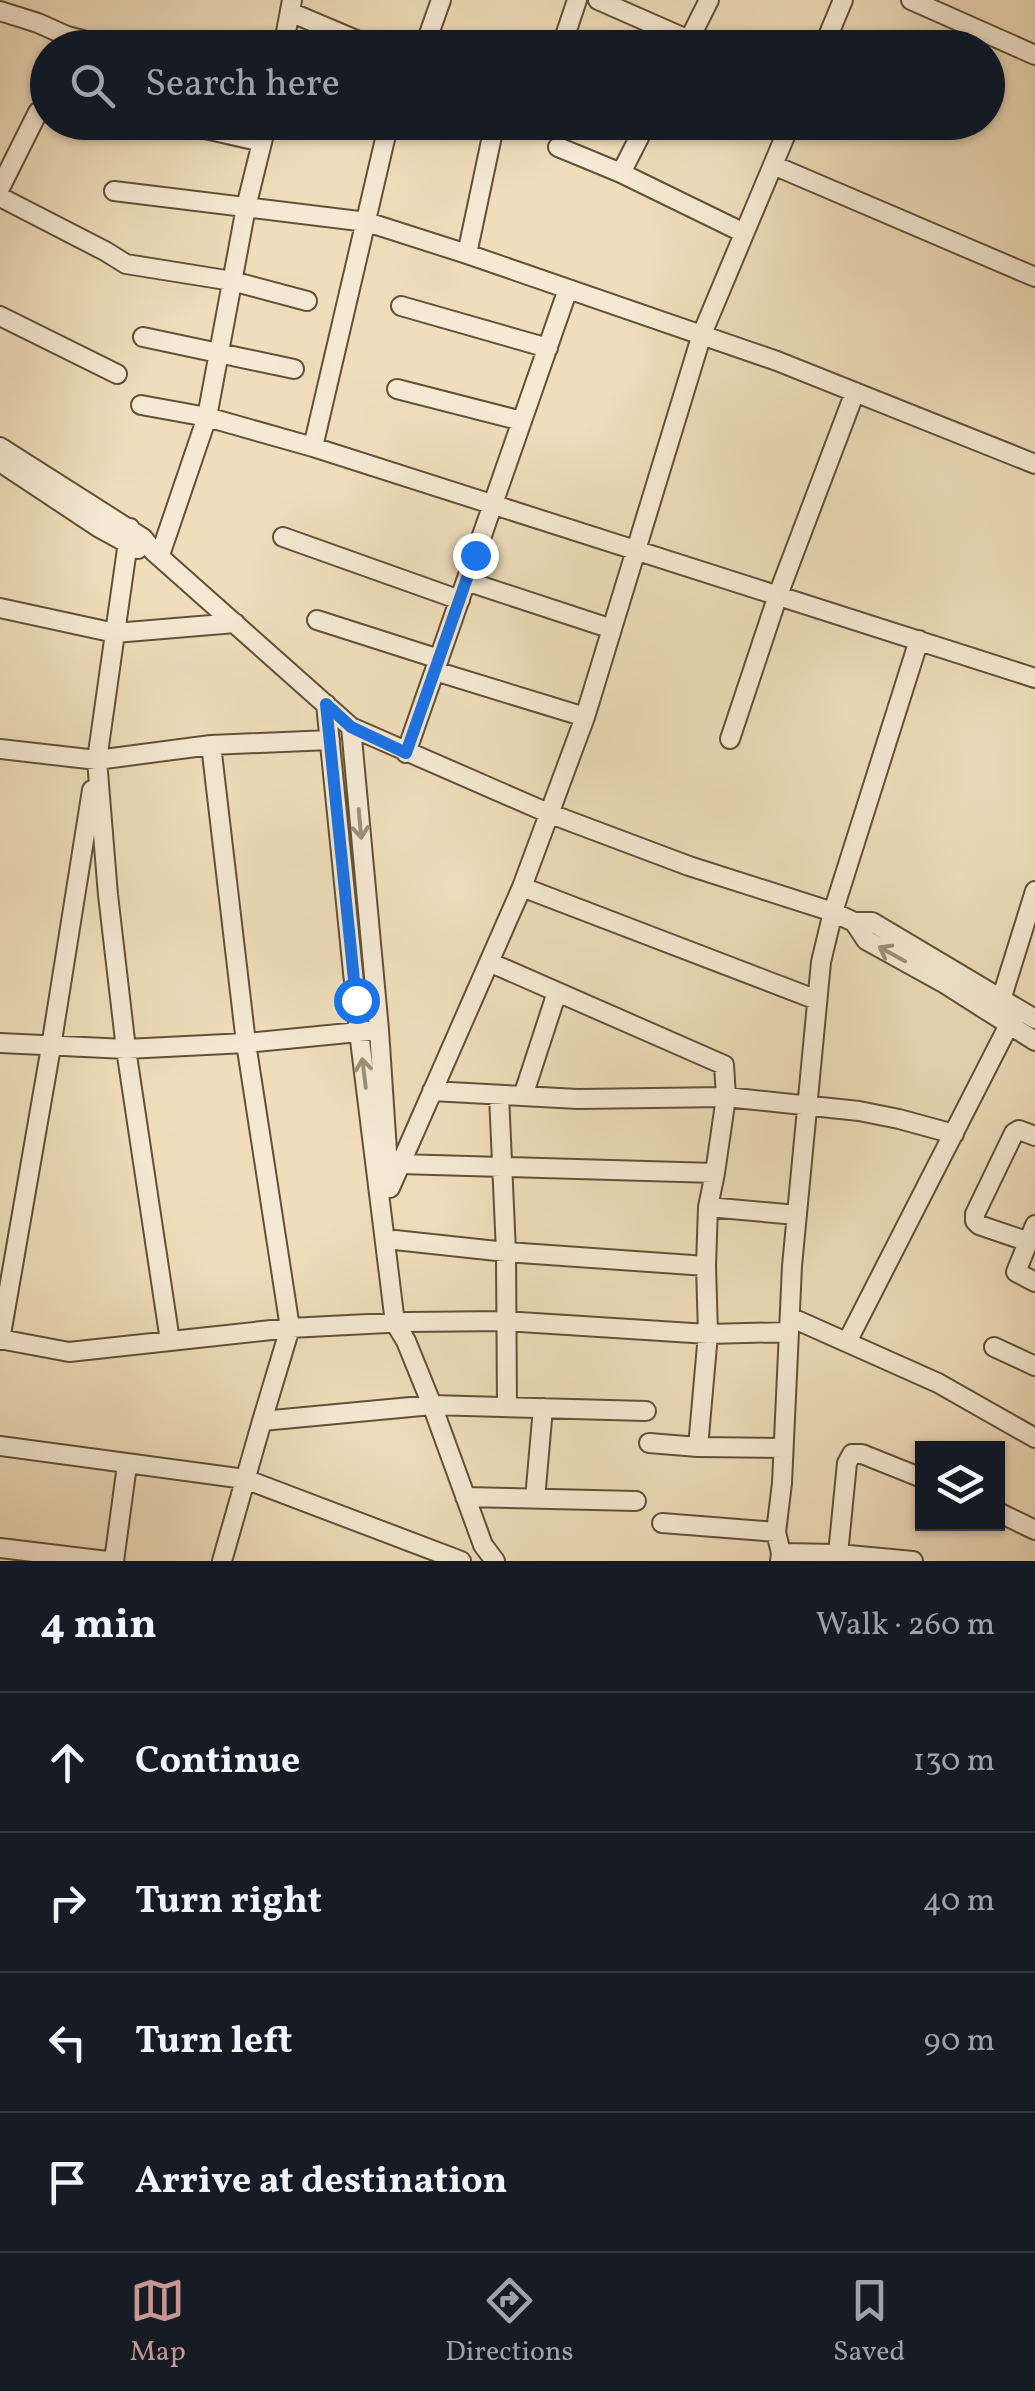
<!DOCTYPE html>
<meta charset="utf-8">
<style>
body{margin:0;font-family:Vollkorn,serif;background:#20242c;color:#f1f3f6}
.controls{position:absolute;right:30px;bottom:30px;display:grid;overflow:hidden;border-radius:0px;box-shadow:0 2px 8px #0004}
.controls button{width:90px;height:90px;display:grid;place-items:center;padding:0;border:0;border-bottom:2px solid #363941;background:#171b24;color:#f1f3f6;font:50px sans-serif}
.stop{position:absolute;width:30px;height:30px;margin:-22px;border:8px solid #1a73e8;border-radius:50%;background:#fff}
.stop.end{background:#1a73e8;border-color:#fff;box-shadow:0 2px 10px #0008}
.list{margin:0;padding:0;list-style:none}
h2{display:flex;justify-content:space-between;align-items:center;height:130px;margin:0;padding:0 40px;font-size:42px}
h2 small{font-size:32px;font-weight:400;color:#9ea1a6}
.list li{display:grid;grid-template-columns:65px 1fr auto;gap:30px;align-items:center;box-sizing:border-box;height:140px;padding:0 40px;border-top:2px solid #363941}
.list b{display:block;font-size:38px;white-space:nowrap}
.list em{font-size:32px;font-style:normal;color:#9ea1a6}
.icon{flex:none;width:55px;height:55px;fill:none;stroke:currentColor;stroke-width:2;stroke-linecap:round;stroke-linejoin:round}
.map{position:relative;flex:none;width:1035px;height:1561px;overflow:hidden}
.search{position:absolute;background:#171b24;box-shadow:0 2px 8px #0004;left:30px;right:30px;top:30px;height:110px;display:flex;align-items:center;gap:25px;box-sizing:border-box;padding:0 35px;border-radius:55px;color:#9ea1a6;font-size:38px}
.sheet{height:690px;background:#171b24}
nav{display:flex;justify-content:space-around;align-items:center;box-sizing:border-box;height:140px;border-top:2px solid #363941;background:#171b24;font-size:28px;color:#9ea1a6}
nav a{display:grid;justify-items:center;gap:5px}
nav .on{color:#c59692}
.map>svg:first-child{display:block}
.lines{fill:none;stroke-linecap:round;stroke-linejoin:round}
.minor-casing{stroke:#625138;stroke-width:22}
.minor{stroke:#f5e9d3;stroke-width:18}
.oneway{stroke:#9e8f79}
.route{stroke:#1a73e8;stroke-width:12}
</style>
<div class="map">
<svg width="1035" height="1561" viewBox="0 0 1035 1561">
<rect width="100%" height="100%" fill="#efddbb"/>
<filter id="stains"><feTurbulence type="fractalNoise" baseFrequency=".002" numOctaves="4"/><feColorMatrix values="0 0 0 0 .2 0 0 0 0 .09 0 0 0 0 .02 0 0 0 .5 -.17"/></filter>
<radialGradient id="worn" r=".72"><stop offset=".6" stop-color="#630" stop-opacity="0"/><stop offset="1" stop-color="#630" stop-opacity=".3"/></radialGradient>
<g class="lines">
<g class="minor-casing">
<path id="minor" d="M598,0l91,40
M911,0l124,55
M0,11l38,12 29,13 47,12
M290,12l85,36
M283,48l9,-48
M424,48l17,-48
M561,48l16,-48
M685,48l24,-48
M823,48l20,-48
M175,122l87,20
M647,122l-26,51 123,60
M558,147l63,26
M773,165l262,112
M0,188l38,-76
M114,191l253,31 100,32 310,107 258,103
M0,197l105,54 21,13 106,17 75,20
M467,254l28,-132
M401,306l147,42
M0,316l117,58
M143,337l151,32
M397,389l125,32
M141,405l66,12 39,-210 21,-85
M0,447l143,91 10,13 198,176 197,86 141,53 144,46 21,10h18l163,97
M313,447l76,-325
M0,462l98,65 40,22
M283,537l177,63
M160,555l47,-138 106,30 722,231
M466,581l146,48
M0,608l115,25 15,-105
M317,620l122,39
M235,623l-120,10 -18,127 114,-15 119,-5
M435,671l150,46
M326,704l33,328 36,291 11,18 26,64 51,140 12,16
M351,727l28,303 10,151
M730,739l48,-144 77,-203
M211,745l35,298 44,285 -28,93
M0,749l97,11 11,135 18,154 120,-6 133,-13
M406,753l162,-464
M522,887l295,113
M854,922l12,18 76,42 93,59
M1001,1000l34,-109
M0,1043l126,6 44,292
M432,1091l146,8 148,-2 -2,-32 -235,-103
M499,1095l7,157 1,155
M523,1096l34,-104
M400,1164l315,9 11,-76 133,14 40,8 55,15
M390,1188l132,-301 63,-170 117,-383 89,-212
M708,1207l89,8
M1035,1225l-19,47 19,10
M395,1240l111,12 200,14 2,-59 7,-34
M1029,1242l-50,-17 -4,-4v-7l39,-81 5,-3 16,6
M790,1317l148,66 97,55
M0,1339l69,13 221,-24 117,-6 98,-1 203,13 81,-2
M0,1340l51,-293 41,-257
M847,1342l170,-333
M994,1347l41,19
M649,1443l49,4 85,1
M0,1446l245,33 216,82
M698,1447l10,-113 -2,-68
M465,1497l171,4
M535,1499l8,-91
M998,1512l37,18
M662,1523l114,9
M0,1548l107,13
M781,1553l-5,-21 6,-49 10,-217 29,-304 12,-50 86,-272
M838,1554l75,7
M114,1561l13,-96
M222,1561l40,-140 170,-16 214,6
M780,1561l1,-8 57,1 9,-91 5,-9h10l60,24"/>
</g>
<use href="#minor" class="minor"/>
</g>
<defs><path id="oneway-shaft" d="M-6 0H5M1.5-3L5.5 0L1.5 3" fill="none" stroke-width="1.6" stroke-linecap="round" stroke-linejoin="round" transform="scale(2.5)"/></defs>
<g class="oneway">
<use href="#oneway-shaft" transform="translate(360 824) rotate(85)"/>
<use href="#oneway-shaft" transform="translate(892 954) rotate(-151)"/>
<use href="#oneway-shaft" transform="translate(364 1073) rotate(-97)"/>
</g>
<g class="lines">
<path class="route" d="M356,1000l-30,-296 25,23 55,26 69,-198"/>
</g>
<rect width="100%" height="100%" filter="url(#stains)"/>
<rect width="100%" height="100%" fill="url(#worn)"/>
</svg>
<div class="controls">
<button><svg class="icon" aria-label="layers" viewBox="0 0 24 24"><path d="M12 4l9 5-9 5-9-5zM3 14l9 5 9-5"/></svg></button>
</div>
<div class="stop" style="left:356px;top:1000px"></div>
<div class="stop end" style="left:475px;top:555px"></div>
<div class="search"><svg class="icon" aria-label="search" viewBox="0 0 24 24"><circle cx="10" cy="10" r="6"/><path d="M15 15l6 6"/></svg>Search here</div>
</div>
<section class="sheet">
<h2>4 min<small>Walk · 260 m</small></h2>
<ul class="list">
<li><svg class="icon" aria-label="ahead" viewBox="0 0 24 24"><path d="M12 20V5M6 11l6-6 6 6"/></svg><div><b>Continue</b></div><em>130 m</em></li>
<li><svg class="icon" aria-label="right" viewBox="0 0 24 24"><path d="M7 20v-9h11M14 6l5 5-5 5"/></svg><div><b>Turn right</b></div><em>40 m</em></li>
<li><svg class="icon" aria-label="left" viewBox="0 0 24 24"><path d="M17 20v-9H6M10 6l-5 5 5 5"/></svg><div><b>Turn left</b></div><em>90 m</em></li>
<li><svg class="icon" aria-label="arrive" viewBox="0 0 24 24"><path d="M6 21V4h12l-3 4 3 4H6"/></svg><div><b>Arrive at destination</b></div></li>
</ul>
</section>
<nav>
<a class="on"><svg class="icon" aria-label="map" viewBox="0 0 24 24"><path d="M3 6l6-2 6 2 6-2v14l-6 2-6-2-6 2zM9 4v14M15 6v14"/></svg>Map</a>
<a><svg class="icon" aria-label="directions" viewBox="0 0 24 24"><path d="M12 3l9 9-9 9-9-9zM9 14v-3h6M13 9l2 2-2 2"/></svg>Directions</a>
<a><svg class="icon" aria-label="saved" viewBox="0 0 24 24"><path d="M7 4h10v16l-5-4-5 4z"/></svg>Saved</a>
</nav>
